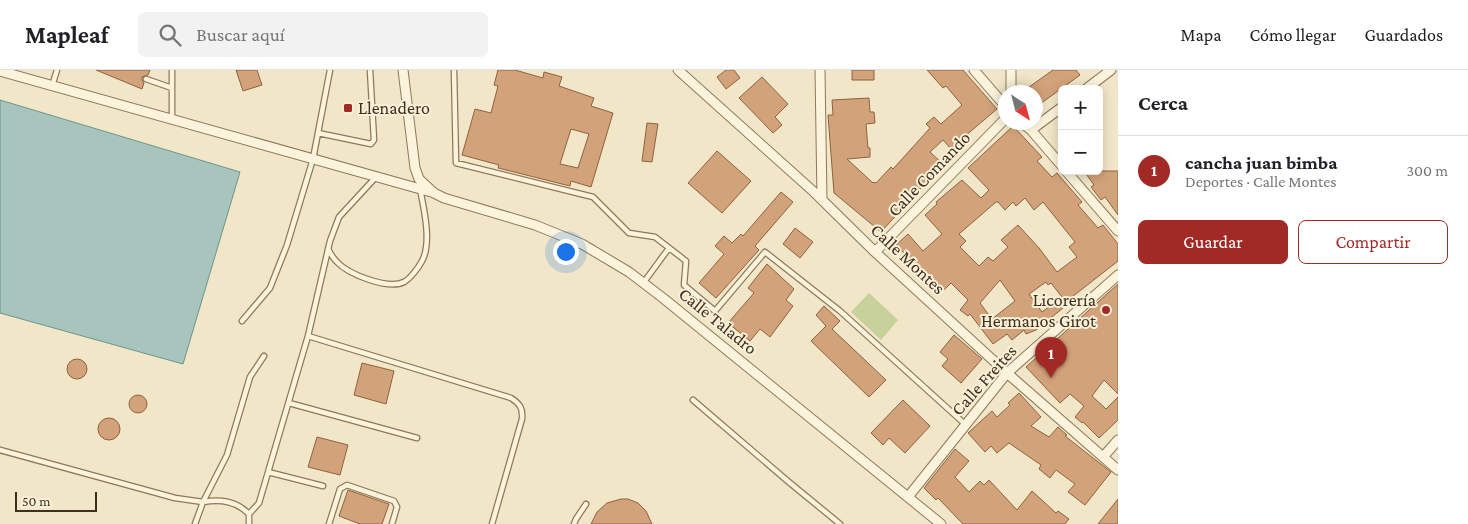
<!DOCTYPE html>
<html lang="es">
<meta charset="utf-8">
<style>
body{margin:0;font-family:"Crimson Pro",serif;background:#f2f2f2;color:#202124}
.controls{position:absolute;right:15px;top:15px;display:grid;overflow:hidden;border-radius:8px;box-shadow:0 2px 12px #0003}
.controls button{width:45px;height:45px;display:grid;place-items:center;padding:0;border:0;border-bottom:1px solid #e0e0e0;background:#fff;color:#202124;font:25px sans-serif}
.compass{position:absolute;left:998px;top:15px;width:45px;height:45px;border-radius:50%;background:#fff;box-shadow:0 2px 12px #0003;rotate:144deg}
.scale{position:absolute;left:15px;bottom:12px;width:82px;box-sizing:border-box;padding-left:5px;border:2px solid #3e2f1f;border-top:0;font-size:14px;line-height:18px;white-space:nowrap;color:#3e2f1f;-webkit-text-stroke:4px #f8f0d7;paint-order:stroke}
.you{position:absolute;left:565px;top:181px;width:18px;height:18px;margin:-12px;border:4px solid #fff;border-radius:50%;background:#1a73e8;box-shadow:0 0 0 8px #1a73e833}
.badge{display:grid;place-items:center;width:32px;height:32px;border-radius:50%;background:#a22a26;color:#fff;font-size:16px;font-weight:700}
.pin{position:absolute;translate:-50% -41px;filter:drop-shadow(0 1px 2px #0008)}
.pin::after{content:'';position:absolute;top:26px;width:18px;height:15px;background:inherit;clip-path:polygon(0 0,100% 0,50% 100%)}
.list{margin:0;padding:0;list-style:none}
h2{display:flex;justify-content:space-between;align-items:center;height:65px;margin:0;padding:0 20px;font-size:21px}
h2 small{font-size:16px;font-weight:400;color:#757577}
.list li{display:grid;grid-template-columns:32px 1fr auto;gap:15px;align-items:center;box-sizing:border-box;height:70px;padding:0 20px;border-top:1px solid #e0e0e0}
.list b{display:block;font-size:19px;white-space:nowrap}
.list p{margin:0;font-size:16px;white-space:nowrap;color:#757577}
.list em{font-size:16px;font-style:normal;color:#757577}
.actions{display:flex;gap:10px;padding:15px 20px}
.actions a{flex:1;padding:11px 0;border:1px solid #a22a26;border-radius:8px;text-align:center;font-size:18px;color:#a22a26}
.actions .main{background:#a22a26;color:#fff}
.icon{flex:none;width:28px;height:28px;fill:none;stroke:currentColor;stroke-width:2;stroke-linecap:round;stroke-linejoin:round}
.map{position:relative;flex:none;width:1118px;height:454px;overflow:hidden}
header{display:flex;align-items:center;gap:30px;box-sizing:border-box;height:70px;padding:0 25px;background:#fff;border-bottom:1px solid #e0e0e0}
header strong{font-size:24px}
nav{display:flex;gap:28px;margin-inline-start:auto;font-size:18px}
.search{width:350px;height:45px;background:#f2f2f2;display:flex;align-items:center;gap:12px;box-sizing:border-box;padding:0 18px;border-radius:8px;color:#757577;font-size:19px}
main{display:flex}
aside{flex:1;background:#fff}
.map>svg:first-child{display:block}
.green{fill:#c8d199}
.water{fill:#a8c5bd;stroke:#6e948c}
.building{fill:#d2a27a;stroke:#8f623e;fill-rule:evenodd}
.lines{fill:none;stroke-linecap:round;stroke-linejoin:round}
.service-casing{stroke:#8f785a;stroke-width:7}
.minor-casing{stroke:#8f785a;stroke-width:11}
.service{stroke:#fbf3db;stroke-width:4.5}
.minor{stroke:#fbf3db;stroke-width:9}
.poi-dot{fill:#a22a26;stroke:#f8f0d7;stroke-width:2}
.labels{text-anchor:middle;stroke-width:4;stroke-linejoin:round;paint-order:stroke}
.poi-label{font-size:18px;fill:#3e2f1f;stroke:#f8f0d7;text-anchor:start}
.street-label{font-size:18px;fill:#3e2f1f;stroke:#f8f0d7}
</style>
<header>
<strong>Mapleaf</strong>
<div class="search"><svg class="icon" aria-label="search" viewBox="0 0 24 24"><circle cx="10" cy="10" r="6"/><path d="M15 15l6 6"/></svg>Buscar aquí</div>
<nav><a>Mapa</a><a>Cómo llegar</a><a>Guardados</a></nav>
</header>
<main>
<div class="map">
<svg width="1118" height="454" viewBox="0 0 1118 454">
<rect width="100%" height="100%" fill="#f1e6c7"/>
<path class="green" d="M869,223l29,27 -17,20 -30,-28z"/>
<path class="water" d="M0,30l240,72 -57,192 -183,-51z"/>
<path class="building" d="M96,0h54l-2,5 -6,2v3l2,3 -2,6z
M236,0h21l5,15 -19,6z
M498,0h17l28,8 1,-6 18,5 -3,9 35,12 -3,8 22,7 -22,74 -20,-6 -1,5 -72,-18 1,-3 -37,-10 13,-46 16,4 7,-27 -4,-1zM571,59l18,5 -11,34 -18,-4z
M726,0h8l6,8 -14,11 -9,-12z
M852,0h22v10h-22z
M927,0h36l34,39 -39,33 2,3 -7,6 -10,-11 -13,12 13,12 -62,68 -47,-39 -6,-78h5l-1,-15 37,-2 1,14h4l1,11 -9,1 2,24h2v9l-23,2 26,24 1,-1 2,1 15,-16 2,2 37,-41 -4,-4 8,-7 7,7 21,-19 -16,-19 -3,2z
M1053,0h23l4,5 -44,32v-15h-14z
M762,7l26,27 -13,13 7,8 -9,8 -34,-35z
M647,53l11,1 -6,38 -10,-1z
M1013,56l29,31 -5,4 15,16 5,-4 25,29 -4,3 20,23 5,-3 15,19v17l-46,36 2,2 -38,31 -10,4 -2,-4 -12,10 -5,-6 -14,10 -23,-30 -2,2 -8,-6 8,-10 -17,-17 -7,7 -14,-13 -1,2 -33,-34 12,-11 15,17 19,-17 -17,-19 12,-11 -1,-2 26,-22 19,18 8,-8 -21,-22zM1025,128l9,12 9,-8 32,40 -6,5 8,10 -20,15 -18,-24 -21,-23 -17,15 7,7 -15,14 -5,-4 -9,9 -19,-19 6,-6 -7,-7 37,-32h2l7,8 8,-8 3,4zM1000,210l15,21 -23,18 -12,-16zM1046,212l2,3 3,-2 11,14 -20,15 -13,-18z
M717,81l34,30 -29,32 -34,-30z
M1084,101h34v44l-13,-18 -4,3 -10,-13 3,-2z
M781,122l12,10 -38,44 4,4 -43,48 -17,-15 25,-29 -9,-8 9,-10 8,7 9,-9 2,2z
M795,158l18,14 -13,16 -17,-14z
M767,194l27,25 -8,11 7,6 -23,31 -10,-8 -10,12 -22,-18 26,-30 -6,-5z
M1118,214v110l-14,-14 -12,16 14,13 12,-12v23l-19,18 -16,-16 -1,1 -7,-6 9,-11 -14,-12 -10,9 -34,-36z
M824,236l16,15 -8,8 54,51 -17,17 -58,-56 15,-15 -10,-11z
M954,265l28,24 -21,24 -19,-17 6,-7 -8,-7z
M67 299a10 10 0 1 1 20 0a10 10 0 1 1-20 0Z
M362,293l32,8 -8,33 -32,-9z
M1019,323l22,24 -10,9 18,11 9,-10 9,8 -2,1 46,36 -26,33 -17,-13 7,-8 -19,-14 -6,8 -11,-9 2,-4 -32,-22 -12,10 -6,-7 -6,6 -17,-19 24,-22 5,6 13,-12 -2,-2z
M129 334a9 9 0 1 1 18 0a9 9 0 1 1-18 0Z
M903,330l27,26 -25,27 -16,-15 -6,7 -12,-12z
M98 359a11 11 0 1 1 22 0a11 11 0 1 1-22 0Z
M317,367l31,8 -8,30 -32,-8z
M955,379l14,12 -14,16 14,15 11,-11 4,4 5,-5 28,30 15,-19 24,22 2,-2 11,8 -4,5h-102l-25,-26 -2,2 -12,-12z
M348,420l41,14 -7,20h-22l-21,-8z
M621,429h7l10,4 8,8 6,13h-61l6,-12 10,-9z
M1118,429v25h-20z"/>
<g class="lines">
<g class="service-casing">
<path id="service" d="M172,0v48
M454,0l2,93 137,34 36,36 26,4 31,24 -2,24 31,26 50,-59 75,59 126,114
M146,9l26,9
M52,16l5,-16
M318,63l53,11 3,-4 -4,-70
M328,179c2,4 5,9 9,13 11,12 51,28 67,20 6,-3 15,-15 18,-21 10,-18 2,-52 -2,-72
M644,212l25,-34
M242,251l28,-33 17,-43 26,-86 17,-89
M308,266l203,62c9,6 12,10 11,21l-30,105
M693,330l97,83 50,41
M289,333l128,35
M0,380l175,48 28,4 -8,22
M268,402l55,14
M249,444l10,-11 49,-167 22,-95 9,-24 37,-40
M249,454v-10c-13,-13 -28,-15 -46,-12l24,-47 23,-78 14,-21
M329,454l11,-35 7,-4 47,16 3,6 -5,17
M574,454l2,-5 10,-15"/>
</g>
<g class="minor-casing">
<path id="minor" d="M403,0l12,98 4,11 15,14 10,5 91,27 47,19 47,28 34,26 278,226
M678,0l136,122 61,60 132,121 111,97
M820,0l2,130
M974,0l32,37
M1011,0v22
M0,1l431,121
M1086,19l25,-19
M1021,52l10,8 31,36
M1031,60l31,-23
M1066,101l52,60
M875,182l131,-134
M1103,387l15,-17
M908,427l99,-124 111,-98"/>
</g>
<use href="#service" class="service"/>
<use href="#minor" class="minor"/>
</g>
<g class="poi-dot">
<rect x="343" y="33" width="10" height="10" rx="2.5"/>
<circle cx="1106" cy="240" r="5"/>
</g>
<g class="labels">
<g class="poi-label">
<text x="358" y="44">Llenadero</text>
<text x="1096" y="236" text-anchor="end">Licorería<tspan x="1096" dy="21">Hermanos Girot</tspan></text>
</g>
<g class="street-label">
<text transform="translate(929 104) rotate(-46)" y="6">Calle Comando</text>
<text transform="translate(908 189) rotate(43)" y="6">Calle Montes</text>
<text transform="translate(718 251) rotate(39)" y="6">Calle Taladro</text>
<text transform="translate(984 310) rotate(-48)" y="6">Calle Freites</text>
</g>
</g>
</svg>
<div class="controls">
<button>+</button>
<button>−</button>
</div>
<svg class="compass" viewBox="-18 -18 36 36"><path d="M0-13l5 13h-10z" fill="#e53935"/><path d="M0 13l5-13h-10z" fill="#757577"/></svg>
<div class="scale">50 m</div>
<div class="you"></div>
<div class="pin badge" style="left:1051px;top:308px">1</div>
</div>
<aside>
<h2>Cerca<small></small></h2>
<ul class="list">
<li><span class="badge">1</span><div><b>cancha juan bimba</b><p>Deportes · Calle Montes</p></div><em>300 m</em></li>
</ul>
<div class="actions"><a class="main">Guardar</a><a>Compartir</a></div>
</aside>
</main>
